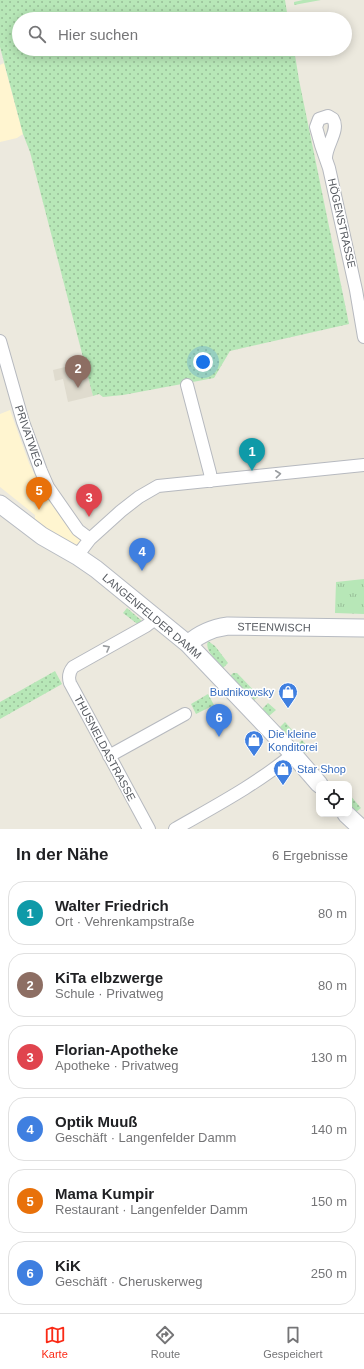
<!DOCTYPE html>
<html lang="de">
<meta charset="utf-8">
<style>
body{margin:0;font-family:Helvetica,sans-serif;background:#f6f6f6;color:#202124}
.controls{position:absolute;right:12px;bottom:12px;display:grid;overflow:hidden;border-radius:8px;box-shadow:0 2px 10px #0003}
.controls button{width:36px;height:36px;display:grid;place-items:center;padding:0;border:0;border-bottom:1px solid #e0e0e0;background:#fff;color:#202124;font:20px sans-serif}
.you{position:absolute;left:203px;top:362px;width:14px;height:14px;margin:-10px;border:3px solid #fff;border-radius:50%;background:#1a73e8;box-shadow:0 0 0 6px #1a73e833}
.badge{display:grid;place-items:center;width:26px;height:26px;border-radius:50%;background:#fa2a16;color:#fff;font-size:13px;font-weight:700}
.pin{position:absolute;translate:-50% -33px;filter:drop-shadow(0 1px 2px #0008)}
.pin::after{content:'';position:absolute;top:21px;width:14px;height:12px;background:inherit;clip-path:polygon(0 0,100% 0,50% 100%)}
.list{margin:0;padding:0;list-style:none}
h2{display:flex;justify-content:space-between;align-items:center;height:52px;margin:0;padding:0 16px;font-size:17px}
h2 small{font-size:13px;font-weight:400;color:#757577}
.list li{display:grid;grid-template-columns:26px 1fr auto;gap:12px;align-items:center;box-sizing:border-box;height:64px;margin:0 8px 8px;padding:0 8px;border:1px solid #e0e0e0;border-radius:16px}
.list b{display:block;font-size:15px;white-space:nowrap}
.list p{margin:0;font-size:13px;white-space:nowrap;color:#757577}
.list em{font-size:13px;font-style:normal;color:#757577}
.icon{flex:none;width:22px;height:22px;fill:none;stroke:currentColor;stroke-width:2;stroke-linecap:round;stroke-linejoin:round}
.map{position:relative;flex:none;width:364px;height:829px;overflow:hidden}
.search{position:absolute;background:#fff;box-shadow:0 2px 10px #0003;left:12px;right:12px;top:12px;height:44px;display:flex;align-items:center;gap:10px;box-sizing:border-box;padding:0 14px;border-radius:22px;color:#757577;font-size:15px}
.sheet{height:484px;background:#fff}
nav{display:flex;justify-content:space-around;align-items:center;box-sizing:border-box;height:56px;border-top:1px solid #e0e0e0;background:#fff;font-size:11px;color:#757577}
nav a{display:grid;justify-items:center;gap:2px}
nav .on{color:#fa2a16}
.map>svg:first-child{display:block}
.commercial{fill:#fff5d0}
.education{fill:#dfdbce}
.grass{fill:url(#grass-dots)}
.park{fill:url(#park-tufts)}
.lines{fill:none;stroke-linecap:round;stroke-linejoin:round}
.street-casing{stroke:#b6b9bf;stroke-width:14}
.secondary-casing{stroke:#b7bbc2;stroke-width:19}
.street{stroke:#fff;stroke-width:12}
.secondary{stroke:#fff;stroke-width:17}
.oneway{stroke:#9a9da0}
.labels{text-anchor:middle;stroke-width:3;stroke-linejoin:round;paint-order:stroke}
.street-label{font-size:11px;fill:#575b61;stroke:#fff}
.shop-label{font-size:11px;fill:#366cbe;stroke:#fff;text-anchor:start}
</style>
<div class="map">
<svg width="364" height="829" viewBox="0 0 364 829">
<defs>
<pattern id="grass-dots" width="8" height="8" patternUnits="userSpaceOnUse"><rect width="8" height="8" fill="#b7e7b7"/><path d="M2 2h.1M6 6h.1" fill="none" stroke="#98be98" stroke-width="1.8" stroke-linecap="round"/></pattern>
<pattern id="park-tufts" width="24" height="20" patternUnits="userSpaceOnUse"><rect width="24" height="20" fill="#b7e7b7"/><path d="M3 7l-1-3M5 7V3M7 7l1-3M15 17l-1-3M17 17v-4M19 17l1-3" fill="none" stroke="#98be98"/></pattern>
</defs>
<rect width="100%" height="100%" fill="#ece9de"/>
<path class="commercial" d="M4,63l19,71 -6,4 -17,4v-77z
M10,410l19,53 15,31 36,45v3l-2,2 -4,1 -24,-14 -15,-11v-5l-35,-28v-73z"/>
<path class="education" d="M85,362l8,34 -25,6 -5,-23 -8,2 -2,-11z"/>
<path class="grass" d="M0,0h285l3,19h-269v30h275l5,31 50,244 -119,27 -16,27 -91,17 -20,2 -4,-3 -6,2 -63,-244 -7,-18 -23,-87z
M127,608l15,13 -2,5 -17,-13z
M208,641l7,5 13,17 -5,5c-6,-8 -19,-17 -15,-27z
M55,671l7,13 -62,35v-17z
M233,673h4l22,23 -5,4 -24,-24z
M208,694l6,11 -18,9 -5,-10z
M268,703l8,7 -7,6 -7,-7z
M285,722l9,10 -5,4 -9,-9z
M302,740l8,9 -5,4 -8,-8z
M349,794l12,14 -5,4 -7,-6z"/>
<path class="park" d="M303,0h18l-27,5v-3z
M364,579v35l-29,-1 1,-31z"/>
<g class="lines">
<g class="street-casing">
<path id="street" d="M326,158c0,-13 14,-28 7,-39l-5,-3 -9,3 -3,8 5,18 8,23 27,122 8,47
M0,341l23,81 18,49 7,16 30,43 12,9
M187,385l23,88 1,8
M77,556l13,-17 31,-28 18,-14 19,-11 206,-21
M109,756l76,-42
M149,829l-79,-146c-2,-6 -1,-11 3,-16l73,-41 9,-7
M175,829c40,-23 82,-45 118,-75"/>
</g>
<g class="secondary-casing">
<path id="secondary" d="M0,504l42,32 35,20 19,13 92,75 105,110 26,30
M188,644c11,-10 25,-16 40,-18l136,2
M346,814l16,15"/>
</g>
<use href="#street" class="street"/>
<use href="#secondary" class="secondary"/>
</g>
<defs><path id="oneway-chevron" d="M-2-3.5L2.5 0L-2 3.5" fill="none" stroke-width="1.6" stroke-linecap="round" stroke-linejoin="round"/></defs>
<g class="oneway">
<use href="#oneway-chevron" transform="translate(278 474) rotate(-6)"/>
<use href="#oneway-chevron" transform="translate(107 648) rotate(-29)"/>
</g>
<defs>
<g id="shop-pin" transform="scale(1)"><path d="M0 17L-7.5 6A9.5 9.5 0 1 1 7.5 6Z" fill="#3f7fe0" stroke="#fff"/><path d="M-5-2.5h2.3a2.7 3.5 0 0 1 5.4 0H5L5.5 6h-11ZM-1.5-2.5h3a1.5 2.3 0 0 0-3 0Z" fill="#fff"/></g>
</defs>
<g fill-rule="evenodd">
<use href="#shop-pin" x="288" y="692"/>
<use href="#shop-pin" x="254" y="740"/>
<use href="#shop-pin" x="283" y="769"/>
</g>
<g class="labels">
<g class="street-label">
<text transform="translate(342 223) rotate(77)" y="4">HÖGENSTRASSE</text>
<text transform="translate(29 436) rotate(71)" y="4">PRIVATWEG</text>
<text transform="translate(152 616) rotate(40)" y="4">LANGENFELDER DAMM</text>
<text transform="translate(274 627) rotate(1)" y="4">STEENWISCH</text>
<text transform="translate(105 748) rotate(62)" y="4">THUSNELDASTRASSE</text>
</g>
<g class="shop-label">
<text x="274" y="696" text-anchor="end">Budnikowsky</text>
<text x="268" y="738">Die kleine<tspan x="268" dy="13">Konditorei</tspan></text>
<text x="297" y="773">Star Shop</text>
</g>
</g>
</svg>
<div class="controls">
<button><svg class="icon" aria-label="locate" viewBox="0 0 24 24"><circle cx="12" cy="12" r="6"/><path d="M12 2v4M12 18v4M2 12h4M18 12h4"/></svg></button>
</div>
<div class="you"></div>
<div class="pin badge" style="left:252px;top:471px;background:#0f9aa8">1</div>
<div class="pin badge" style="left:78px;top:388px;background:#8d6e63">2</div>
<div class="pin badge" style="left:89px;top:517px;background:#e0444e">3</div>
<div class="pin badge" style="left:142px;top:571px;background:#3f7fe0">4</div>
<div class="pin badge" style="left:39px;top:510px;background:#e8710a">5</div>
<div class="pin badge" style="left:219px;top:737px;background:#3f7fe0">6</div>
<div class="search"><svg class="icon" aria-label="search" viewBox="0 0 24 24"><circle cx="10" cy="10" r="6"/><path d="M15 15l6 6"/></svg>Hier suchen</div>
</div>
<section class="sheet">
<h2>In der Nähe<small>6 Ergebnisse</small></h2>
<ul class="list">
<li><span class="badge" style="background:#0f9aa8">1</span><div><b>Walter Friedrich</b><p>Ort · Vehrenkampstraße</p></div><em>80 m</em></li>
<li><span class="badge" style="background:#8d6e63">2</span><div><b>KiTa elbzwerge</b><p>Schule · Privatweg</p></div><em>80 m</em></li>
<li><span class="badge" style="background:#e0444e">3</span><div><b>Florian-Apotheke</b><p>Apotheke · Privatweg</p></div><em>130 m</em></li>
<li><span class="badge" style="background:#3f7fe0">4</span><div><b>Optik Muuß</b><p>Geschäft · Langenfelder Damm</p></div><em>140 m</em></li>
<li><span class="badge" style="background:#e8710a">5</span><div><b>Mama Kumpir</b><p>Restaurant · Langenfelder Damm</p></div><em>150 m</em></li>
<li><span class="badge" style="background:#3f7fe0">6</span><div><b>KiK</b><p>Geschäft · Cheruskerweg</p></div><em>250 m</em></li>
</ul>
</section>
<nav>
<a class="on"><svg class="icon" aria-label="map" viewBox="0 0 24 24"><path d="M3 6l6-2 6 2 6-2v14l-6 2-6-2-6 2zM9 4v14M15 6v14"/></svg>Karte</a>
<a><svg class="icon" aria-label="directions" viewBox="0 0 24 24"><path d="M12 3l9 9-9 9-9-9zM9 14v-3h6M13 9l2 2-2 2"/></svg>Route</a>
<a><svg class="icon" aria-label="saved" viewBox="0 0 24 24"><path d="M7 4h10v16l-5-4-5 4z"/></svg>Gespeichert</a>
</nav>
